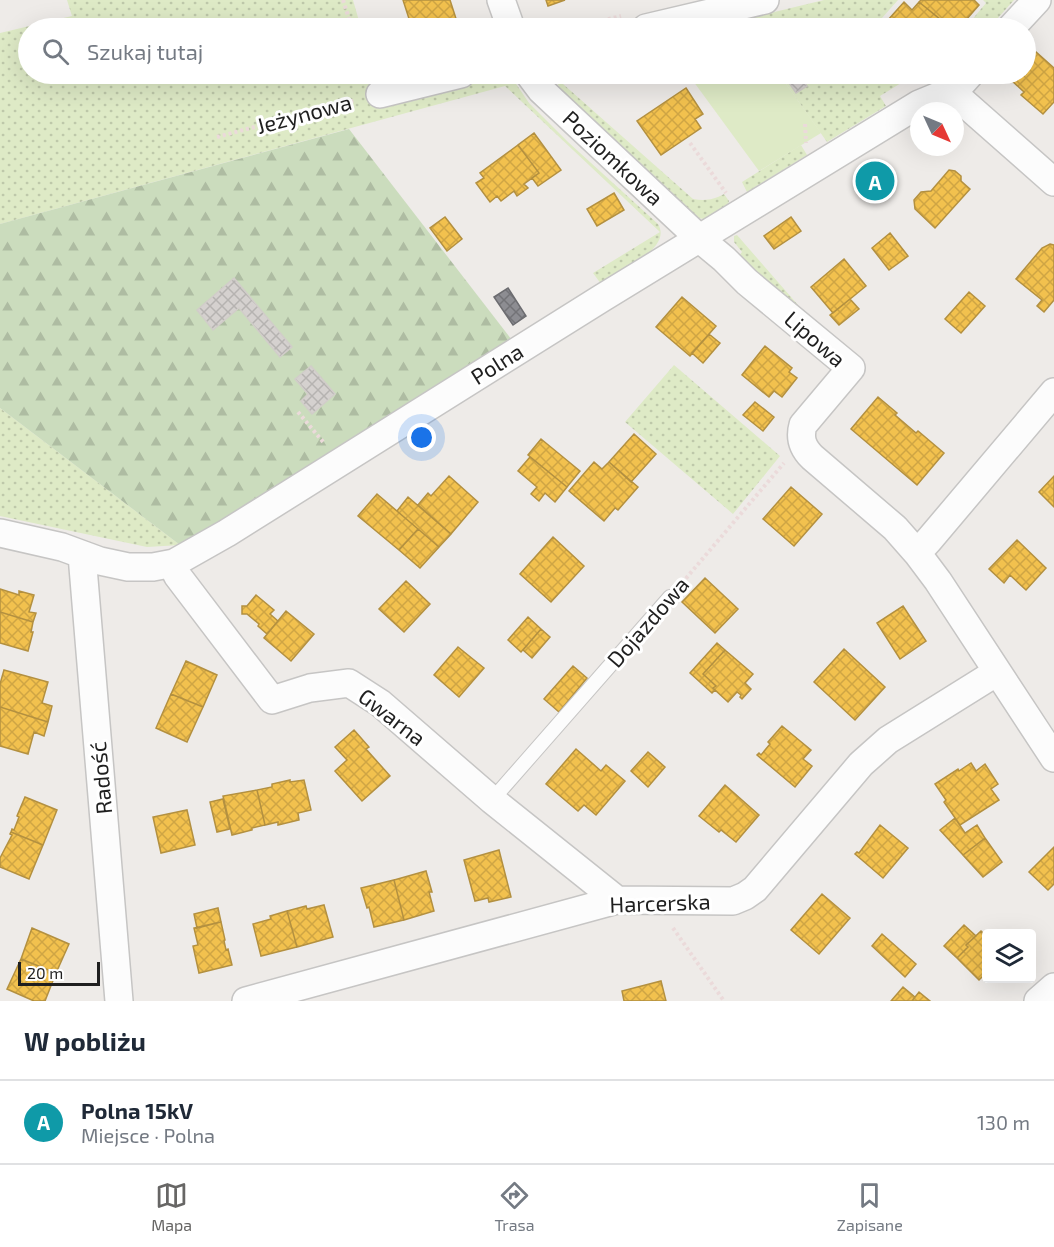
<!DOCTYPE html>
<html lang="pl">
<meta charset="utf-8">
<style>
body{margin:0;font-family:"Exo 2",sans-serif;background:#f2f2f3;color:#1f2937}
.controls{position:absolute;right:18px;bottom:18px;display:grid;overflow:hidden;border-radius:6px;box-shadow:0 6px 24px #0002}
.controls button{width:54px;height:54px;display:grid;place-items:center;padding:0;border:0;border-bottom:2px solid #e0e1e3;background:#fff;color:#1f2937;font:30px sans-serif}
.compass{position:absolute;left:910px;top:102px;width:54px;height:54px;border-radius:50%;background:#fff;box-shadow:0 6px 24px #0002;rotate:134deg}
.scale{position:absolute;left:18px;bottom:15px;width:82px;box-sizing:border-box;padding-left:6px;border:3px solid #1f1f1f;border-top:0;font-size:16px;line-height:21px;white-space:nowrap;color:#1f1f1f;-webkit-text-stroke:4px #fff;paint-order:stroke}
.you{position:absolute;left:422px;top:438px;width:21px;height:21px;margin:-15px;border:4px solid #fff;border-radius:50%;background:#1a73e8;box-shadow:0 0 0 9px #1a73e833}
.badge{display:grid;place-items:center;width:39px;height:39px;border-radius:50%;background:#676665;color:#fff;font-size:20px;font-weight:700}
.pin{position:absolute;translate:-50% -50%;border:3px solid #fff;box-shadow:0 2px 6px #0006}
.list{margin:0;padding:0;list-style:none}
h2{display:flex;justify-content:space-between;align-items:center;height:78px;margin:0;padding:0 24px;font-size:26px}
h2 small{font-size:20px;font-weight:400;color:#747a83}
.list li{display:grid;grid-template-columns:39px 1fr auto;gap:18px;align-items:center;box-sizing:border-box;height:84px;padding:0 24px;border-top:2px solid #e0e1e3}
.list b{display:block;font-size:22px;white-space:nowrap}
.list p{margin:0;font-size:20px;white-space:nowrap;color:#747a83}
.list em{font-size:20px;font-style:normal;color:#747a83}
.icon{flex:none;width:33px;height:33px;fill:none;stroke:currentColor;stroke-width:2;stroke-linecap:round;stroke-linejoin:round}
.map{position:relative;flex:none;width:1054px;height:1001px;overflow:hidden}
.search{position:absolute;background:#fff;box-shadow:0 6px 24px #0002;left:18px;right:18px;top:18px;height:66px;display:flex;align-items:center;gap:15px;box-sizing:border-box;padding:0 21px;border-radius:33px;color:#747a83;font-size:22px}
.sheet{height:162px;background:#fff}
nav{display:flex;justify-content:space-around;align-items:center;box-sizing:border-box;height:84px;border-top:2px solid #e0e1e3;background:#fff;font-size:16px;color:#747a83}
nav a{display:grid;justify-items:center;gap:3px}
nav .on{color:#676665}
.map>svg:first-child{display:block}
.grass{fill:url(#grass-dots)}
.forest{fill:url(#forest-firs)}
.garden{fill:#deeac6}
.homes{fill:url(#homes-cross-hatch);stroke:#b39040;stroke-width:1.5}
.industry{fill:url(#industry-cross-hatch);stroke:#6c6c70;stroke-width:1.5}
.building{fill:url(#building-cross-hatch);stroke:#d1cdc9;stroke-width:1.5}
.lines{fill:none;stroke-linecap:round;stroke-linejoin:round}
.lane-casing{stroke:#c6c5c4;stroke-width:16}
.street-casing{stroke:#c6c5c4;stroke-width:30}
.path{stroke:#ebdada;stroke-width:4;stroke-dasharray:3 3;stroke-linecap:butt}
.lane{stroke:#fcfcfc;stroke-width:14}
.street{stroke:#fcfcfc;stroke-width:27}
.labels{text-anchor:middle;stroke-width:6;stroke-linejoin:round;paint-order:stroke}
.street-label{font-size:22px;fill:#1f1f1f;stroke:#fff}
</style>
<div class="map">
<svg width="1054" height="1001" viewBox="0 0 1054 1001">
<defs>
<pattern id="grass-dots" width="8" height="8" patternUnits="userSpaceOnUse" patternTransform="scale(1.5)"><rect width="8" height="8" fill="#deeac6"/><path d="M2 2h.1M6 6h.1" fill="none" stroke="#bec8aa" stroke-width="1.8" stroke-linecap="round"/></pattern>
<pattern id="forest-firs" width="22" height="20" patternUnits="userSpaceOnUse" patternTransform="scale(1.5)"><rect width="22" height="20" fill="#cbdcbd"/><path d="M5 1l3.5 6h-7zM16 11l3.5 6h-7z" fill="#aebca2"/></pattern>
<pattern id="homes-cross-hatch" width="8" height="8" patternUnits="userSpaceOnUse" patternTransform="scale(1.5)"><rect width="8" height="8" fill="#f2c14e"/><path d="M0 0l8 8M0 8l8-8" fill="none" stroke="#cfa544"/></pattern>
<pattern id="industry-cross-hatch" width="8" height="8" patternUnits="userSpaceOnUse" patternTransform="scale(1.5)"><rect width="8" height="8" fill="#8d8d92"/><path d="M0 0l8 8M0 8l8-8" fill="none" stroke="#737377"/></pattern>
<pattern id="building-cross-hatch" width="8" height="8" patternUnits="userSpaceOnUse" patternTransform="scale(1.5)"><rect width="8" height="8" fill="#d5d1cf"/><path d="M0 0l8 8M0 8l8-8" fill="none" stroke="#b6b3b1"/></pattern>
</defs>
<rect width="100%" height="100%" fill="#eeebe8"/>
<path class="grass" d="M67,0h286l8,28h-333v46h346l10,31 126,-30 19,28 39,39 90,82c7,12 -1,21 -10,30l-44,34 -11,-15 67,-41 -155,-146 -505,138v-191l72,-17z
M824,0h74l-16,18 12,10h-147l-6,-8z
M983,0h31l-25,28h-24l21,-25z
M558,74h9l-4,10 130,115c12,2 20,1 31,-5l5,7 -4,13c-12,5 -20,8 -32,1l-131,-121 -5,-12z
M779,74h155l-8,5 -12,-4 -34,21 6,10 -59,36z
M801,145l6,10 -60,37 -5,-10z
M737,235l61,70 -2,3 -58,-51 4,-5 -8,-10v-6z
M674,365l106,91 -47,58 -108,-92z
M0,408l180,137 -33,2 -147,-31z"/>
<path class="forest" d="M349,129l166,215 -186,116 -149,85 -180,-137v-184z"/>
<path class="garden" d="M688,74h91l42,59 -62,38z"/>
<path class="homes" d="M403,0h47l9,28h-47z
M546,0h19l-17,6z
M921,0h53l5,5 -20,23h-8l-32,-26z
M904,2l8,8 7,-8 28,23 -3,3h-47l-9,-8z
M1035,51l19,17v34l-11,12 -22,-19 3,-3 -14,-13 5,-5h11v-12z
M686,88l17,26 -8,5 6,9 -40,27 -24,-34z
M534,133l27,37 -23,16 -6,-8 7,-5 -21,-28z
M518,145l21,28 -15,11 4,4 -11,8 -3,-5 -13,10 -4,-5 -7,6 -14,-19 8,-5 -4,-5z
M949,170l6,1 6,5v5l9,8 -35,39 -20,-19 -1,-9 7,-8 10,-1z
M614,193l10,17 -27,16 -10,-17z
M445,217l17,22 -15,12 -17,-23z
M791,217l10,14 -27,18 -10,-13z
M890,233l18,23 -19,14 -17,-22z
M1050,244l4,1v55l-10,12 -7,-6 5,-6 -26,-21 26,-31z
M844,259l22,27 -33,27 -22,-26z
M969,292l16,14 -24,27 -16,-14z
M682,297l34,29 -26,30 -34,-29z
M850,299l9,10 -20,16 -9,-10z
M709,334l11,9 -17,20 -11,-10z
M765,346l27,22 -3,4 8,6 -15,19 -8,-6 -5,6 -27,-22z
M878,397l19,16 -2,2 21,18 2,-2 26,22 -27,32 -66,-56z
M755,402l19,15 -11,14 -20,-16z
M634,434l22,20 -25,28 -22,-20z
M541,439l39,32 -13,16 -39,-32z
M530,457l37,30 -12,15 -10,-9 -6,8 -8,-7 6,-7 -19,-16z
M594,462l8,7 7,-7 29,25 -20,23 -3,-2 -11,13 -35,-30z
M449,476l29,26 -27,32 -33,-29 10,-12 3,3z
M1054,476v31l-15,-15z
M791,487l31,27 -28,32 -31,-27z
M377,494l41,35 -19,21 -41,-34z
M408,497l43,37 -12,13 -42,-36z
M418,529l21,18 -19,21 -21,-18z
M553,537l31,29 -33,36 -31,-28z
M1017,540l29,28 -20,22 -16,-15 -6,8 -15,-14z
M705,578l33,31 -23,24 -33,-31z
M406,581l24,23 -26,28 -25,-23z
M0,589l19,6v-4l15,4 -5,17 7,1 -3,9 -33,-10z
M256,595l18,15 -4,4 8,7 -11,13 -9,-8 1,-2 -12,-10h-5v-8h5z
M903,606l23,35 -26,18 -23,-36z
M286,611l28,23 -23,27 -27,-23z
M0,612l33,10 -2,10h2l-5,19 -28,-8z
M528,617l13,12 -20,23 -13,-12z
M541,629l9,8 -18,21 -9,-8z
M717,643l8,7 -22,24 13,12 -3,2 2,2 -3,3 -22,-20z
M458,647l26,21 -25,29 -25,-22z
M844,649l41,38 -30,33 -41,-38z
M725,650l28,24 -8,9 6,6 -9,10 -2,-2 1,-2 -4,-3 -9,10 -15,-14 3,-2 -13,-12z
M186,661l31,14 -14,32 -32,-13z
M573,666l14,12 -28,34 -15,-13z
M4,670l44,12 -6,21 10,3 -4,16 -48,-15v-23z
M171,694l32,13 -16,35 -31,-14z
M0,707l48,15 -4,14 -10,-4 -6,22 -28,-8z
M782,726l29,24 -8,9 9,7 -17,21 -38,-32 2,-2 2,2 9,-11 -2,-2z
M354,730l15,17 -3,2 24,27 -28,25 -27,-30 12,-11 -12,-13z
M576,749l25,22 5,-6 19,16 -29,34 -12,-10 -6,6 -32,-27z
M648,752l17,15 -17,20 -17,-16z
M971,763l5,8 9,-7 13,20 -7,5 8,11 -39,25 -16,-23 2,-2 -11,-16 23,-15 1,2z
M290,780v2l14,-2 7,30 -13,3 1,7 -21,5v-3l-13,3 -8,-35 15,-3v-3z
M725,785l34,30 -23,27 -15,-12 -2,2 -20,-16z
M257,790l8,35 -13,3v2l-20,5 -9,-39z
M25,797l32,13 -14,35 -32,-13 1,-3 2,1 5,-13 -2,-1z
M223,799l7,30 -13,3 -7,-30z
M187,810l8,35 -34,8 -8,-36z
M955,818l10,15 12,-8 8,13 -22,17 -23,-25z
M880,825l28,23 -25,30 -28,-24 2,-2 2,1z
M11,832l32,13 -14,34 -29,-12v-9l12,-23 -2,-1z
M985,838l17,24 -19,15 -20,-22z
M1054,847v37l-6,6 -19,-18z
M499,850l12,47 -22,5 -1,-4 -13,3 -11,-41z
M426,871l6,21h-3l5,19 -30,9 -10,-40z
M394,880l10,40 -30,7 -5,-20 -2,1 -6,-20z
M822,894l28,24 -31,36 -28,-24z
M324,905l9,32 -36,10 -10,-36 19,-5 1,3z
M218,908l3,14 -24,6 -3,-14z
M287,911l10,36 -36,9 -8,-32 18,-5 -1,-3z
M221,922l4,18 -1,1 2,9 2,-1 4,16 -33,8 -6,-27 5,-1 -4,-17z
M964,925l12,11 -10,9 2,2 -11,11 -13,-12z
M32,928l37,16 -13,29 -35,-14z
M981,931l5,5v37l-7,7 -22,-22 11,-11 -2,-2z
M882,934l34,30 -11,13 -33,-31z
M21,959l35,14 -11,28h-11l-27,-12z
M661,981l5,20h-42l-2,-10z
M903,987l12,10 -3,4h-21z
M919,992l11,9h-18z"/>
<path class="industry" d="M508,288l18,28 -13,9 -19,-28z"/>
<path class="building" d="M783,74h15l9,12 -11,7z
M879,166l11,17 -18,12 -12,-17z
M234,278l58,69 -12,10 -41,-49 -26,22 -16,-20z
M311,366l24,28 -23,20 -11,-13 7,-7 -13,-15z"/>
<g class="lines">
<g class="lane-casing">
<path id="lane" d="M492,800l178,-203"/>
</g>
<g class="street-casing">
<path id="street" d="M501,0l10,28
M646,28l119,-28
M1011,28l26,-28
M529,74l12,16 159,149 24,20 23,23 104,86 -48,57c-4,14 0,23 9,32l83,71 22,25 21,28 116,177
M953,93l101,89
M380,94l81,-20
M0,533l62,14 38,14 28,6h25l21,-4 53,-30 375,-235 317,-194 17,-7 17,-4 17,-19
M917,553l12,-13 125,-148
M82,555l37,446
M177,575l95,125 38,-12 39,-5 31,20 112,97 125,100
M246,1001l371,-101 116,1 12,-5 10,-7 106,-125 27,-24 109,-68
M1038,1001l16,-14"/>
</g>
<path class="path" d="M343,0l9,28
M573,28l48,-12
M805,124l1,19
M217,137l139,-37
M690,143l36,50
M298,412l26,31
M682,583l102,-120
M673,928l51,73"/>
<use href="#lane" class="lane"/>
<use href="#street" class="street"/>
</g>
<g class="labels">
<g class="street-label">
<text transform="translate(304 114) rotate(-15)" y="8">Jeżynowa</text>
<text transform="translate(613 158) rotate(43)" y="8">Poziomkowa</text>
<text transform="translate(815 339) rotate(41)" y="8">Lipowa</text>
<text transform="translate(497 364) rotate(-32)" y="8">Polna</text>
<text transform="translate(648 622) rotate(-49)" y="8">Dojazdowa</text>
<text transform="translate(392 717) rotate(38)" y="8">Gwarna</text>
<text transform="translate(101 778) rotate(-95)" y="8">Radość</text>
<text transform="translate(660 903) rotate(-2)" y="8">Harcerska</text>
</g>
</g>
</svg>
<div class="controls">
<button><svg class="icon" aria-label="layers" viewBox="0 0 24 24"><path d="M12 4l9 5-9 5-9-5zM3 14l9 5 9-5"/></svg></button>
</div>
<svg class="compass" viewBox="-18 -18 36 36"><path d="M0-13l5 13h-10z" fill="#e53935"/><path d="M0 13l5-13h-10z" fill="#747a83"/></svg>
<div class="scale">20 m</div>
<div class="you"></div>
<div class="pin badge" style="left:875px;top:181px;background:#0f9aa8">A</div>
<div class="search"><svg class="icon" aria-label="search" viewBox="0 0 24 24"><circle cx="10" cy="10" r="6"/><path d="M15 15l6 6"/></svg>Szukaj tutaj</div>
</div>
<section class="sheet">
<h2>W pobliżu<small></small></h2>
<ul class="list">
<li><span class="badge" style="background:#0f9aa8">A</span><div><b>Polna 15kV</b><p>Miejsce · Polna</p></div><em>130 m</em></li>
</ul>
</section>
<nav>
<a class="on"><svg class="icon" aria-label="map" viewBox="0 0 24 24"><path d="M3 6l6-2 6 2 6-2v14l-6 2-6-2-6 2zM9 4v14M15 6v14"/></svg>Mapa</a>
<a><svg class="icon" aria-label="directions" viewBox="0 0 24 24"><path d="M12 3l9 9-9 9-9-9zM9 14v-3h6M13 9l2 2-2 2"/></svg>Trasa</a>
<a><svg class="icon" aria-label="saved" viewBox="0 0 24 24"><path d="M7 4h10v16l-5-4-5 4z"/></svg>Zapisane</a>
</nav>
